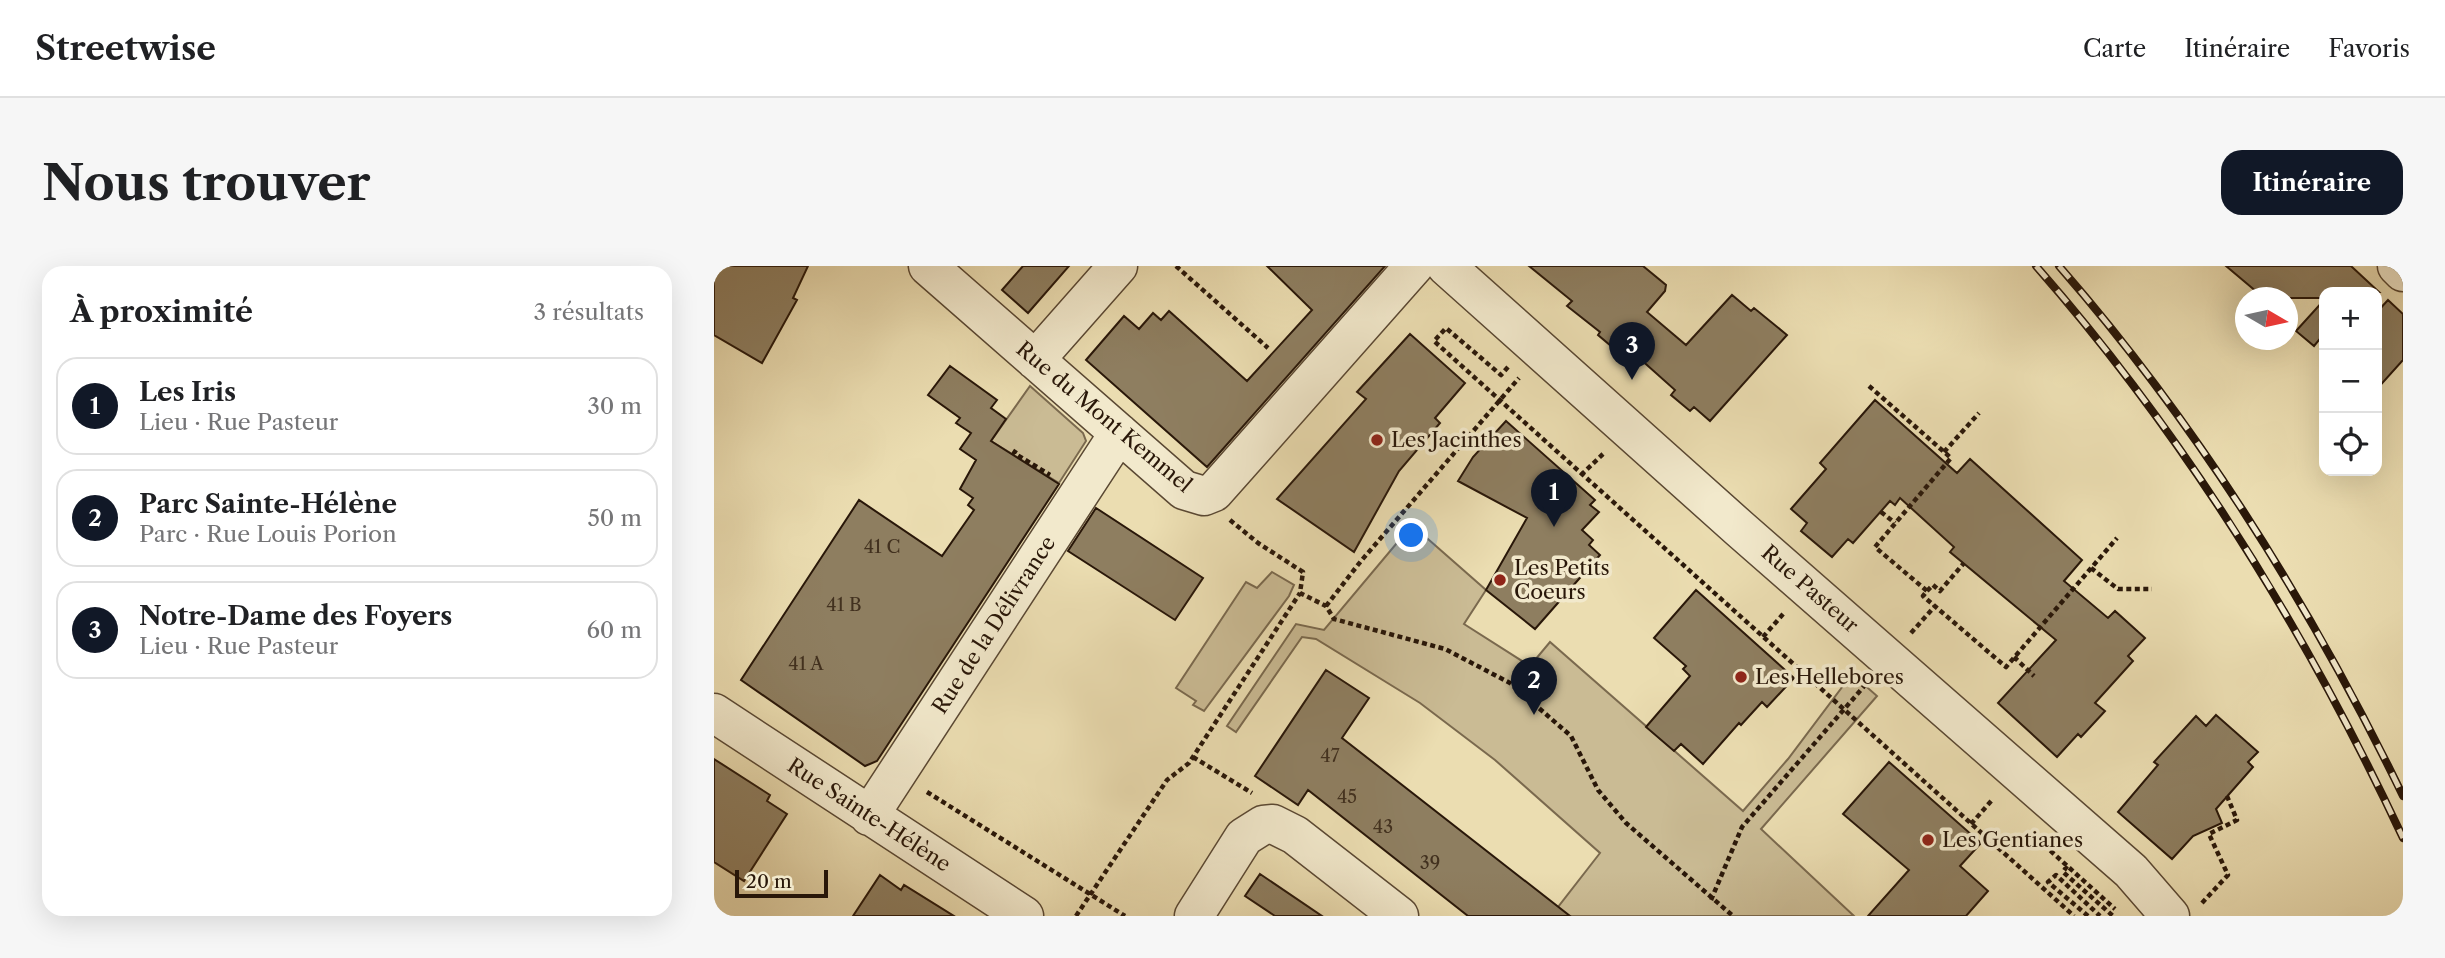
<!DOCTYPE html>
<html lang="fr">
<meta charset="utf-8">
<style>
body{margin:0;font-family:"Libre Caslon Text",serif;background:#f6f6f6;color:#202124}
.controls{position:absolute;right:21px;top:21px;display:grid;overflow:hidden;border-radius:14px;box-shadow:0 7px 28px #0002}
.controls button{width:63px;height:63px;display:grid;place-items:center;padding:0;border:0;border-bottom:2px solid #e0e0e0;background:#fff;color:#202124;font:35px sans-serif}
.compass{position:absolute;left:1521px;top:21px;width:63px;height:63px;border-radius:50%;background:#fff;box-shadow:0 7px 28px #0002;rotate:99deg}
.scale{position:absolute;left:21px;bottom:18px;width:93px;box-sizing:border-box;padding-left:7px;border:4px solid #291709;border-top:0;font-size:19px;line-height:24px;white-space:nowrap;color:#291709;-webkit-text-stroke:5px #f2e9cc;paint-order:stroke}
.you{position:absolute;left:698px;top:270px;width:24px;height:24px;margin:-18px;border:5px solid #fff;border-radius:50%;background:#1a73e8;box-shadow:0 0 0 10px #1a73e833}
.badge{display:grid;place-items:center;width:46px;height:46px;border-radius:50%;background:#111827;color:#fff;font-size:23px;font-weight:700}
.pin{position:absolute;translate:-50% -58px;filter:drop-shadow(0 2px 4px #0008)}
.pin::after{content:'';position:absolute;top:37px;width:24px;height:21px;background:inherit;clip-path:polygon(0 0,100% 0,50% 100%)}
.list{margin:0;padding:0;list-style:none}
h2{display:flex;justify-content:space-between;align-items:center;height:91px;margin:0;padding:0 28px;font-size:30px}
h2 small{font-size:23px;font-weight:400;color:#757577}
.list li{display:grid;grid-template-columns:46px 1fr auto;gap:21px;align-items:center;box-sizing:border-box;height:98px;margin:0 14px 14px;padding:0 14px;border:2px solid #e0e0e0;border-radius:21px}
.list b{display:block;font-size:26px;white-space:nowrap}
.list p{margin:0;font-size:23px;white-space:nowrap;color:#757577}
.list em{font-size:23px;font-style:normal;color:#757577}
.icon{flex:none;width:38px;height:38px;fill:none;stroke:currentColor;stroke-width:2;stroke-linecap:round;stroke-linejoin:round}
.map{position:relative;flex:none;width:1689px;height:650px;overflow:hidden;border-radius:21px}
header{display:flex;align-items:center;gap:42px;box-sizing:border-box;height:98px;padding:0 35px;background:#fff;border-bottom:2px solid #e0e0e0}
header strong{font-size:33px}
nav{display:flex;gap:38px;margin-inline-start:auto;font-size:24px}
.intro{display:flex;align-items:center;justify-content:space-between;box-sizing:border-box;height:168px;padding:0 42px}
h1{margin:0;font-size:49px}
.button{padding:18px 32px;border-radius:21px;background:#111827;color:#fff;font-size:24px;font-weight:700}
main{display:flex;gap:42px;padding:0 42px}
aside{flex:1;background:#fff;border-radius:21px;box-shadow:0 7px 28px #0002}
.map>svg:first-child{display:block}
.green{fill:#cabb94;stroke:#7a694e;stroke-width:2}
.building{fill:#8e7e60;stroke:#291709;stroke-width:2}
.lines{fill:none;stroke-linecap:round;stroke-linejoin:round}
.minor-casing{stroke:#5a4833;stroke-width:41}
.path{stroke:#291709;stroke-width:4.5;stroke-dasharray:5 3.5;stroke-linecap:butt}
.minor{stroke:#f2e9cc;stroke-width:38}
.rail-casing{stroke:#291709;stroke-width:8}
.rail{stroke:#f2e9cc;stroke-width:5;stroke-dasharray:16;stroke-linecap:butt}
.poi-dot{fill:#8f2418;stroke:#f2e9cc;stroke-width:2.5}
.labels{text-anchor:middle;stroke-width:7;stroke-linejoin:round;paint-order:stroke}
.number-label{font-size:18px;fill:#42311f}
.street-label{font-size:21px;fill:#291709;stroke:#f2e9cc}
.poi-label{font-size:21px;fill:#291709;stroke:#f2e9cc;text-anchor:start}
</style>
<header>
<strong>Streetwise</strong>
<nav><a>Carte</a><a>Itinéraire</a><a>Favoris</a></nav>
</header>
<div class="intro"><h1>Nous trouver</h1><a class="button">Itinéraire</a></div>
<main>
<aside>
<h2>À proximité<small>3 résultats</small></h2>
<ul class="list">
<li><span class="badge">1</span><div><b>Les Iris</b><p>Lieu · Rue Pasteur</p></div><em>30 m</em></li>
<li><span class="badge">2</span><div><b>Parc Sainte-Hélène</b><p>Parc · Rue Louis Porion</p></div><em>50 m</em></li>
<li><span class="badge">3</span><div><b>Notre-Dame des Foyers</b><p>Lieu · Rue Pasteur</p></div><em>60 m</em></li>
</ul>
</aside>
<div class="map">
<svg width="1689" height="650" viewBox="0 0 1689 650">
<rect width="100%" height="100%" fill="#ebddb1"/>
<filter id="stains"><feTurbulence type="fractalNoise" baseFrequency=".00286" numOctaves="4"/><feColorMatrix values="0 0 0 0 .2 0 0 0 0 .09 0 0 0 0 .02 0 0 0 .5 -.17"/></filter>
<radialGradient id="worn" r=".72"><stop offset=".6" stop-color="#630" stop-opacity="0"/><stop offset="1" stop-color="#630" stop-opacity=".3"/></radialGradient>
<path class="green" d="M316,120l53,47 3,8 -27,42 -68,-42z
M698,259l74,65 -22,34 66,42 20,-24 193,169 45,-52 64,-85 25,22 -116,133 93,87h-303l49,-63 -105,-93 -75,-57 -104,-64 -14,-2 -66,95 -9,-6 69,-102 28,6z
M558,306l22,13 -5,11 -85,115 -11,-6 3,-4 -20,-13 70,-106 11,6z"/>
<path class="building" d="M6,0h88l-15,32 4,2 -35,63 -48,-28v-59z
M309,0h46l-41,47 -26,-23z
M553,0h118l-178,201 -121,-107 38,-44 15,13 14,-16 8,7 8,-9 78,70 65,-71z
M815,0h114l23,19 -1,6 -18,21 39,33 46,-50 19,16 3,-3 33,27 -77,86 -16,-14 -4,4 -19,-16 4,-5 -46,-41 -6,7 -25,-21 2,-3 -33,-26 5,-5z
M1512,0h125l28,26h-55v6h-60z
M1610,34v34l-10,12 -18,-15z
M1674,34l15,14v46l-26,29v-77z
M696,68l55,49 -30,35 5,5 -41,48 -45,81 -77,-53 89,-100 -9,-7z
M236,100l47,34 -6,8 15,11 -15,22 68,43 -182,277 -12,5 -124,-86 118,-180 83,56 32,-46 -6,-5 5,-7 -13,-9 16,-29 -16,-11 11,-16 -15,-10 4,-5 -32,-23z
M1161,134l82,73 13,-14 112,101 -18,21 44,37 7,-7 30,27 -17,18 5,5 -38,42 10,8 -24,26 -3,-3 -21,23 -59,-54 58,-63 -106,-88 4,-5 -54,-49 -5,7 -5,-4 -37,42 -5,-4 -16,18 -31,-26 6,-8 -16,-14 35,-40 -6,-6z
M792,155l89,79 -5,5 9,7 -17,18 11,10 -4,5 11,10 -65,74 -49,-39 41,-72 -69,-37 15,-24z
M382,242l107,70 -28,42 -107,-69z
M982,324l98,88 -27,29 -5,-5 -21,23 -2,-2 -36,41 -22,-20 -7,7 -28,-24 44,-51 -7,-7 3,-3 -32,-28z
M612,404l43,28 -27,40 228,178h-102l-160,-126 -10,15 -43,-29z
M1502,449l42,37 -10,10 5,5 -37,42 6,14 -29,13 -21,23 -54,-47 40,-47 -4,-3 42,-46 10,10z
M0,493l56,36 -3,6 20,13 -43,67 -30,-19z
M1175,496l92,81 -21,23 28,25 -22,25h-98l41,-46 -66,-56z
M546,608l62,42h-47l-30,-20z
M166,609l21,15 3,-5 50,31h-101z"/>
<g class="lines">
<g class="minor-casing">
<path id="minor" d="M214,0l256,224 20,6 10,-4 200,-226
M732,0l294,263 391,342 39,45
M1683,0l6,6
M321,94l83,-94
M0,447l310,203
M155,550l250,-383
M480,650l50,-79 19,-12 10,-1 22,11 104,81"/>
</g>
<path class="path" d="M462,0l92,82
M794,101l-7,8 -55,-47 -12,13 640,575
M1155,120l82,72 -76,89 52,44 -4,5 83,71 111,-129
M302,184l-2,3 36,22
M1230,186l35,-39
M867,209l22,-21
M1167,246l14,11
M516,254l28,23 45,29 -3,21 26,13 8,13 111,30 65,34 61,53 27,54 28,33 107,93
M1377,302l27,21h34
M1213,325l6,-6 7,6 24,-28
M612,340l35,-45 158,-183
M1197,367l24,-27
M1049,371l21,-24
M1300,391l20,19
M479,491l59,36
M213,526l198,124
M1257,558l22,-25
M1330,579l71,64
M1353,600l-4,6 50,44
M997,634l31,-73 124,-143
M1488,637l26,-28 -19,-41 28,-14 -10,-24
M362,650l91,-136 22,-17 111,-170
M1374,650l-40,-34 8,-7 44,41"/>
<use href="#minor" class="minor"/>
<g class="rail-casing">
<path id="rail" d="M1322,0c151,172 270,365 367,572
M1345,0c139,159 252,340 344,530"/>
</g>
<use href="#rail" class="rail"/>
</g>
<g class="poi-dot">
<circle cx="663" cy="174" r="7"/>
<circle cx="786" cy="314" r="7"/>
<circle cx="1027" cy="411" r="7"/>
<circle cx="1214" cy="574" r="7"/>
</g>
<g class="labels">
<g class="number-label">
<text x="168" y="287">41 C</text>
<text x="130" y="345">41 B</text>
<text x="92" y="404">41 A</text>
<text x="616" y="496">47</text>
<text x="633" y="537">45</text>
<text x="669" y="567">43</text>
<text x="716" y="603">39</text>
</g>
<g class="street-label">
<text transform="translate(390 151) rotate(40)" y="7">Rue du Mont Kemmel</text>
<text transform="translate(1096 323) rotate(41)" y="7">Rue Pasteur</text>
<text transform="translate(280 359) rotate(-57)" y="7">Rue de la Délivrance</text>
<text transform="translate(155 549) rotate(33)" y="7">Rue Sainte-Hélène</text>
</g>
<g class="poi-label">
<text x="677" y="181">Les Jacinthes</text>
<text x="800" y="309">Les Petits<tspan x="800" dy="24">Coeurs</tspan></text>
<text x="1041" y="418">Les Hellebores</text>
<text x="1228" y="581">Les Gentianes</text>
</g>
</g>
<rect width="100%" height="100%" filter="url(#stains)"/>
<rect width="100%" height="100%" fill="url(#worn)"/>
</svg>
<div class="controls">
<button>+</button>
<button>−</button>
<button><svg class="icon" aria-label="locate" viewBox="0 0 24 24"><circle cx="12" cy="12" r="6"/><path d="M12 2v4M12 18v4M2 12h4M18 12h4"/></svg></button>
</div>
<svg class="compass" viewBox="-18 -18 36 36"><path d="M0-13l5 13h-10z" fill="#e53935"/><path d="M0 13l5-13h-10z" fill="#757577"/></svg>
<div class="scale">20 m</div>
<div class="you"></div>
<div class="pin badge" style="left:840px;top:261px">1</div>
<div class="pin badge" style="left:820px;top:449px">2</div>
<div class="pin badge" style="left:918px;top:114px">3</div>
</div>
</main>
